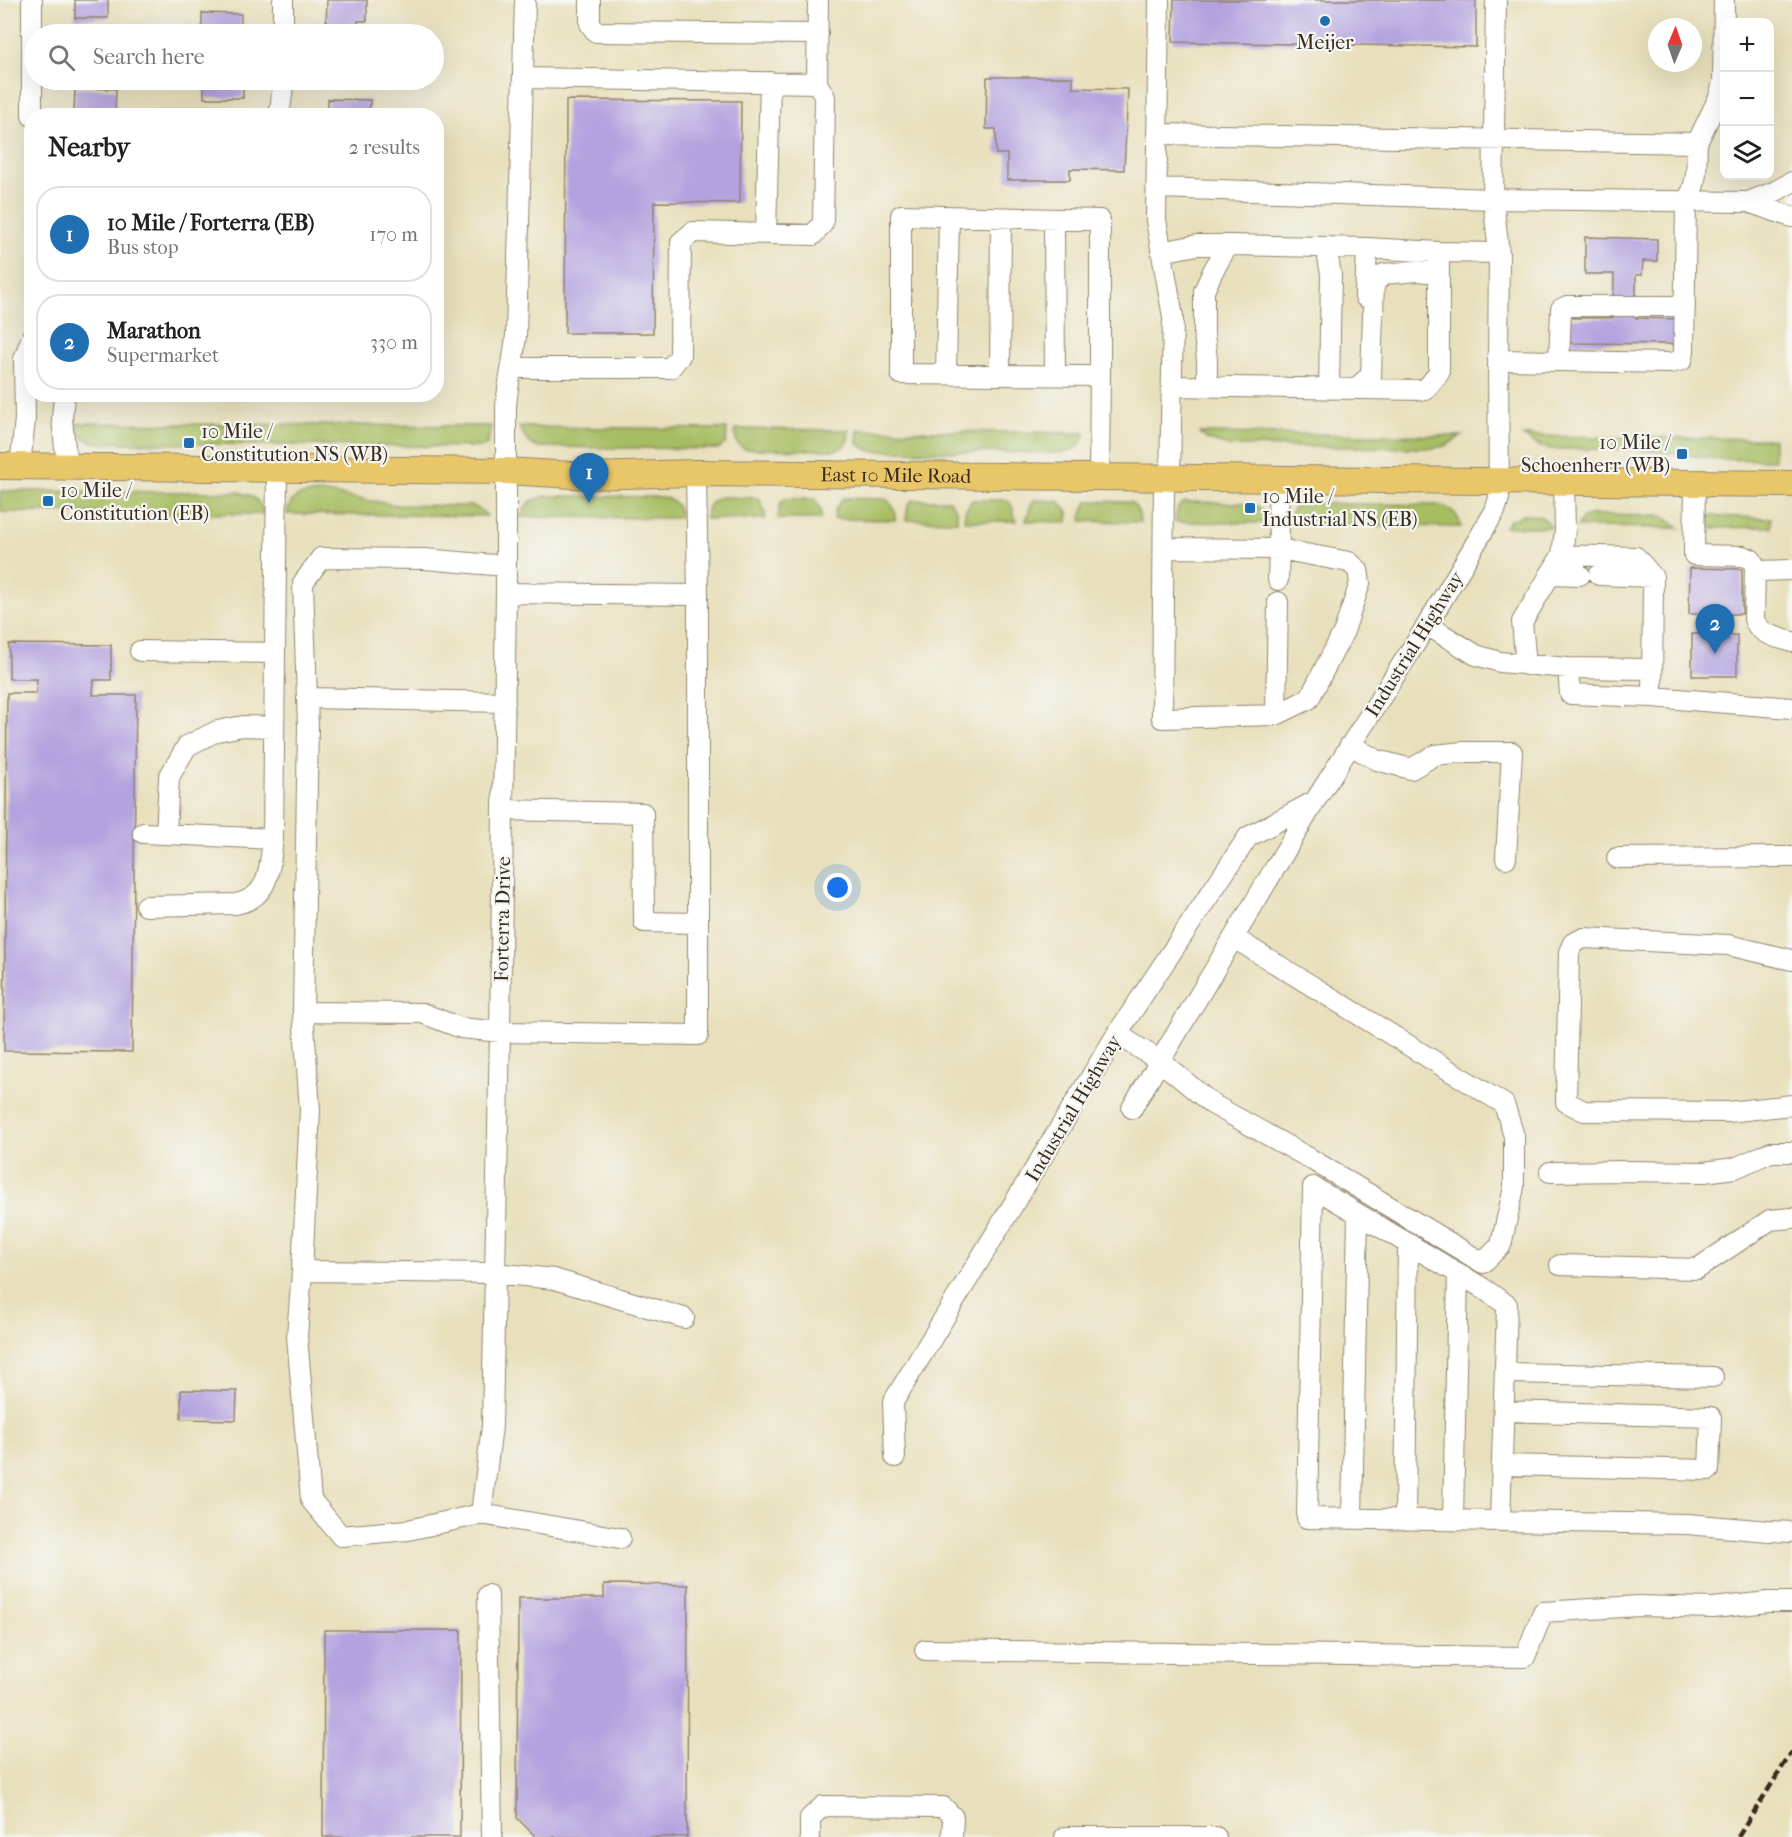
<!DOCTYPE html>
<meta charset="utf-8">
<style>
body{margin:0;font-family:"IM FELL French Canon",serif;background:#f2f2f2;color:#202124}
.controls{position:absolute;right:18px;top:18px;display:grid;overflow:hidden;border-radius:12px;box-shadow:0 6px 24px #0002}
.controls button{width:54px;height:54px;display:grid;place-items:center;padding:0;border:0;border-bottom:2px solid #e0e0e0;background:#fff;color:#202124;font:30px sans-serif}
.compass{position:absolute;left:1648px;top:18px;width:54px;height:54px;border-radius:50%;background:#fff;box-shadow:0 6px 24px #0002;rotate:2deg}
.you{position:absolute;left:838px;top:888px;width:21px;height:21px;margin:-15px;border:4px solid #fff;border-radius:50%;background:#1a73e8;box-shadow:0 0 0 9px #1a73e833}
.badge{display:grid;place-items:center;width:39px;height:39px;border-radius:50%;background:#1f6fb2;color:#fff;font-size:20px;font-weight:700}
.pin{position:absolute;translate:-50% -50px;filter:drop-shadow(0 2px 3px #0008)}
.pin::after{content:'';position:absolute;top:32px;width:21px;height:18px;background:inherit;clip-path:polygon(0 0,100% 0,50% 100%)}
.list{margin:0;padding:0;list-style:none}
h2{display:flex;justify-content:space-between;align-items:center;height:78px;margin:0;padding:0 24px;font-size:26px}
h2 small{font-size:20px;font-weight:400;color:#757577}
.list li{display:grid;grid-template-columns:39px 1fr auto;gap:18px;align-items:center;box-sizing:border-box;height:96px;margin:0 12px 12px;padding:0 12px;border:2px solid #e0e0e0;border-radius:24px}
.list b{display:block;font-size:22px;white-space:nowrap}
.list p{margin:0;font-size:20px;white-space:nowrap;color:#757577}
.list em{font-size:20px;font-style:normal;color:#757577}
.icon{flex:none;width:33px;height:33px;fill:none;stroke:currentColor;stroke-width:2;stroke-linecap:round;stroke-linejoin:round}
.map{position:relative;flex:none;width:1792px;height:1837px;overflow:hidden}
.search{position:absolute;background:#fff;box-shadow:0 6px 24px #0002;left:24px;top:24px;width:420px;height:66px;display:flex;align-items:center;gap:15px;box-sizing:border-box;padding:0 21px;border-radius:33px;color:#757577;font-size:22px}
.panel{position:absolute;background:#fff;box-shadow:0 6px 24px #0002;left:24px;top:108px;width:420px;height:294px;border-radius:24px}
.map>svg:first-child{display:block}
.green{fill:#a7bd62;stroke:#717440;stroke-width:1.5}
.building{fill:#b3a2df}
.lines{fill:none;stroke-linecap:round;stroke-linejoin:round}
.minor-casing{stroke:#92856d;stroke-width:22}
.major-casing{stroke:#92856d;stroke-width:28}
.minor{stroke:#fff;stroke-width:20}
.major{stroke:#e9c769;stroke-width:26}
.rail{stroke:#3b2a1e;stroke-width:4.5;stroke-dasharray:9 4.5;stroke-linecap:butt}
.poi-dot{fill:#1f6fb2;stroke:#f6f6f2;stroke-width:2}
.labels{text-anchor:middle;stroke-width:4.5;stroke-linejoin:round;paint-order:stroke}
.poi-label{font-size:20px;fill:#3b2a1e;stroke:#f6f6f2;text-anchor:start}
.street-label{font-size:20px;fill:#3b2a1e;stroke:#f6f6f2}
</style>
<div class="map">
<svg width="1792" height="1837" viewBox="0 0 1792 1837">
<rect width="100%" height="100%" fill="#f6f6f2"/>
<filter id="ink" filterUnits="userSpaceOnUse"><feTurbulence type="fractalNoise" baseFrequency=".0167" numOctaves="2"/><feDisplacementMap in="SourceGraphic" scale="12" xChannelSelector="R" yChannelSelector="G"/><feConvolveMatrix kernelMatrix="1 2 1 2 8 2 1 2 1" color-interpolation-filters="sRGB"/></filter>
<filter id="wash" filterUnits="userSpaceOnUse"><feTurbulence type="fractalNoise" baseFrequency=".008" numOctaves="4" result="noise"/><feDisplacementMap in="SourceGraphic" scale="24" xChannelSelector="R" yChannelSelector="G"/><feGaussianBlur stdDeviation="1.35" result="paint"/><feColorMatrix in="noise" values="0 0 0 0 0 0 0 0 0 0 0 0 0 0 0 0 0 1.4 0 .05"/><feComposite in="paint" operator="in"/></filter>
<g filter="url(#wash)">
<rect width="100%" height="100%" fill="#e8e0bc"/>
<path class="green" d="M72,423l419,3 -3,17 -5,4 -385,-4c-13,-3 -21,-8 -26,-20z
M519,427l208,2 -1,14 -8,6 -183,-2 -8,-6z
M735,429l114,1c0,11 -2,17 -14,20l-90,-1c-10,-4 -10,-10 -10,-20z
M858,430l227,3c-4,13 -10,18 -24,20l-190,-2 -11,-5 -3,-5z
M1199,433l263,3 -17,10 -11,2 -205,-2 -21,-6z
M1523,436l251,3v21l-54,-1 -84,-10h-84l-11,-2z
M0,491l238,1c14,3 22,7 26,22l-264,-2z
M326,493l70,12 77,1 8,4 6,6 -200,-2c4,-23 20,-20 39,-21z
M545,496l117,1c12,3 17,8 18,21l-160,-1 9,-15z
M722,497l37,1 6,13v8h-59c1,-13 3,-18 16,-22z
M843,498l43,1c7,6 10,11 9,21l-61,-1 1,-9z
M784,499h31l6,12v8h-43l2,-15z
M912,500h37l8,11v10l-51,-1 2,-15z
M972,500h35l5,6 4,15h-52l1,-10z
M1034,500l25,1 9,11v10l-42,-1 4,-14z
M1088,501l43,1c7,6 8,11 9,20l-59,-1 3,-14z
M1185,502l62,1c13,2 18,8 20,20l-91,-1c0,-10 0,-16 9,-20z
M1303,503l133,2c14,2 22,7 25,22l-172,-3c1,-11 3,-18 14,-21z
M1523,515c12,0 22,0 28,12h-46l5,-7z
M1589,515l73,1 18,12 -103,-1 6,-9z
M1708,516l63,2v9l-66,1z"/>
<g id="blocks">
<path class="building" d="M75,0h33v18h-33z
M327,0h40v21h-9v9h-23v-5h-9z
M1174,0h302v47l-303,-5z
M202,13l39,1v20h-39z
M987,77h86v11l55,1 -4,81 -54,-1v11h-63v-26h-11v-25h-10z
M204,80h39v18h-39z
M75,88l41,1 -1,22h-8v5h-24v-4h-9z
M328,99l42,1 -1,16h-41z
M566,100l175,1 -1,102 -86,-1 -1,131h-88z
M1585,237l72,2v22h-14l-1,14h-6v43l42,1v25l-109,-1v-25h44l1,-44h-29z
M1690,568l52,1v45h-11l-1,21h7v41h-45v-42h11v-20h-14z
M9,644l102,1v35h-17l-1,15h43l-4,357 -128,-1 3,-358h29l1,-14h-28z
M181,1390l56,1 -1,29 -55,-1z
M604,1584l84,1 -1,252h-151l-19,-19 1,-220h86z
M324,1630h137l-1,207h-137z"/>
</g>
</g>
<g filter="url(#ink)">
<use href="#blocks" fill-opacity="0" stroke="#92856d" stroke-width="1.5"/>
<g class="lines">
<g class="minor-casing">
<path id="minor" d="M590,0v24l6,8 222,2
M1159,0l-3,220 17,97 -3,161
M283,34v-34
M523,78l294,5
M32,116v-116
M279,116l3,-21 1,-15
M1157,134l540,9 22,-46 4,-15 1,-82
M1157,188l336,11 255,3 44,15
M1748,202l28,-11 16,-9
M901,215l199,5v156l-199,-2z
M1054,219l1,156
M766,233l4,-151
M1326,247l5,27 -2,115
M1161,252l36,-7h31l139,3 72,4
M1365,297l2,-49
M1498,360l173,3 11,-3 2,-9 2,-150c13,-16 10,-39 11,-58
M1559,361l2,-52 6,-3h118
M512,368h158l10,-12 1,-114 12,-10 120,3 10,-12 2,-126 -8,-14 1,-83
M946,374l3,-158
M1000,375l1,-157
M1362,383l9,-7 3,-93 10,-9 33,-3 22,2
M1172,386l253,4 14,-17v-121l60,1
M1207,387v-27l-3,-26v-43l9,-20 15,-26
M64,394l-2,25 5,48
M20,466l5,-47 -1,-60 8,-22
M1099,477l1,-101
M1164,478l-2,240 114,-3 2,-113
M1695,484l-1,71 49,1 8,3 4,7 -1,53c5,16 23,18 38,23
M1164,548l115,1 -1,31
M1562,555l74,2 17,20 -1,120
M505,566l-80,-7 -104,-1 -18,25 5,144 -5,285 7,98 -8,161 -5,65 14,164 30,36 67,-6 73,-16 11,-88 3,-153 5,-241 6,-439v-187c2,-24 8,-47 10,-71l9,-335
M1755,571l37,-1
M1550,574l30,1
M1599,575l54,2
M506,593l192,2
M1427,625l49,30 24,7 68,6 2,26 82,3 140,11
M140,651l135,2
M1526,665l-4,-43 40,-67 3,-25 -1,-48
M1568,668l84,1
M307,698l198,4
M1276,715l33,-16 35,-68 16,-48 -2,-13 -9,-8 -70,-13 -1,-69
M1350,745l27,15 34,9 24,-14 28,-3h49l-6,106
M503,810l140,3 1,109 54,1
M143,833l130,6
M166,834l3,-57 18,-31 30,-15 26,-5 31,1
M1617,858l175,-1
M146,906l90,-2c35,-7 33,-36 37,-65l4,-370
M1792,960l-64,-15 -144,-7 -11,5 -4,9 -3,150 18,9 144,1 64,-7
M303,1012l119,1 39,15 39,4 198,3v-440l-2,-122
M1117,1034l43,27 52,43 97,54 174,105 18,-18 13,-58v-51l-10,-32 -270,-166
M1132,1108l183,-307 112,-176 68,-114 4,-13 -1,-138 1,-107 -6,-54 3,-199
M1550,1172l73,-1 81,1 31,-4 36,-16h21
M1560,1265l137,4 73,-49 22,-2
M302,1271l193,2 59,6 130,39
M1505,1373l208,4
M895,1457l-2,-55 224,-368 131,-197 67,-36
M1502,1465l207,5 2,-53 -207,-6
M481,1514l139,24
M1352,1519l6,-305
M1405,1520l3,-277
M1453,1520l5,-247
M1500,1521l7,-216 -26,-18 -168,-100 -6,331 380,6 82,7 23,1
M488,1595l4,242
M925,1650l600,7 18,-45 95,-6 75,2 55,-6h24
M810,1837v-19l13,-12 120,1 10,10 -1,20
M1065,1837h151"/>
</g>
<g class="major-casing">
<g id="major">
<path id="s1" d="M0,466l506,5 84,5 106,-3 1096,11"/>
</g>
</g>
<use href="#minor" class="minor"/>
<use href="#major" class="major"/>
<path class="rail" d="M1738,1837l54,-85"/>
</g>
</g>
<g class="poi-dot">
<circle cx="1325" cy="21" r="6"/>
<rect x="183" y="437" width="12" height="12" rx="3"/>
<rect x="1676" y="448" width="12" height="12" rx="3"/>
<rect x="42" y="495" width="12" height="12" rx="3"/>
<rect x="1244" y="502" width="12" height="12" rx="3"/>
</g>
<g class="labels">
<g class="poi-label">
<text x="1325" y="49" text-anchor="middle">Meijer</text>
<text x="201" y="438">10 Mile /<tspan x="201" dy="23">Constitution NS (WB)</tspan></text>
<text x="1670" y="449" text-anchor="end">10 Mile /<tspan x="1670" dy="23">Schoenherr (WB)</tspan></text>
<text x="60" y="497">10 Mile /<tspan x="60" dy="23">Constitution (EB)</tspan></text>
<text x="1262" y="503">10 Mile /<tspan x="1262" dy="23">Industrial NS (EB)</tspan></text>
</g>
<g class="street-label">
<text dy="7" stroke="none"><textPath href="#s1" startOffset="896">East 10 Mile Road</textPath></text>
<text transform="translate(1414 644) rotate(-58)" y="7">Industrial Highway</text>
<text transform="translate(502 919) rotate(-89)" y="7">Forterra Drive</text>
<text transform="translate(1073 1108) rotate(-59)" y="7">Industrial Highway</text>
</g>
</g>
</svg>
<div class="controls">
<button>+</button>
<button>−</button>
<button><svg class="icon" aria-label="layers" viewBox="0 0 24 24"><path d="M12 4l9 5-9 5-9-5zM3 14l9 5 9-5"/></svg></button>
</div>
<svg class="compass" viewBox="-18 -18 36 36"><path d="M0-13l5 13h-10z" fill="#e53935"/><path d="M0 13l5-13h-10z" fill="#757577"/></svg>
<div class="you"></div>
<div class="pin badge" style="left:589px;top:503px">1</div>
<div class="pin badge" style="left:1715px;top:654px">2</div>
<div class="search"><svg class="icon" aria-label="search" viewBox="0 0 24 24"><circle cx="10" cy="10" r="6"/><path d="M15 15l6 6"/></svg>Search here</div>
<section class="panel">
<h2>Nearby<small>2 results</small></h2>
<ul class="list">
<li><span class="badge">1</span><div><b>10 Mile / Forterra (EB)</b><p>Bus stop</p></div><em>170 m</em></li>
<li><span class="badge">2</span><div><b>Marathon</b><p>Supermarket</p></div><em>330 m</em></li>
</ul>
</section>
</div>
